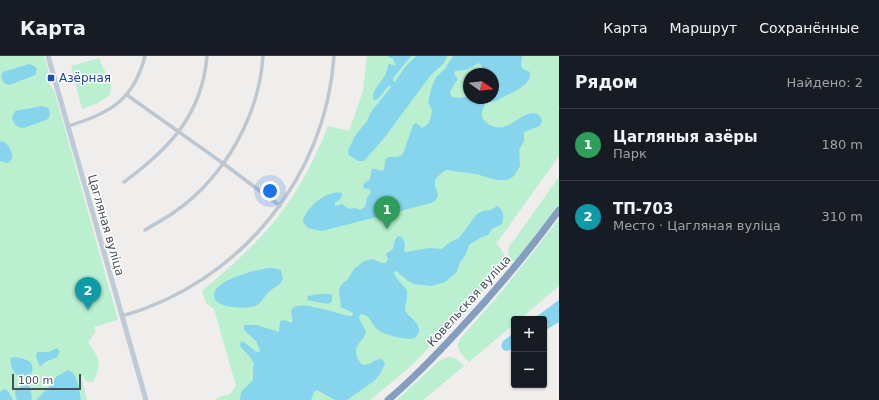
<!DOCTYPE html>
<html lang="ru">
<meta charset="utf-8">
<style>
body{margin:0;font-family:"DejaVu Sans",sans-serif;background:#20242c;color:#f1f3f6}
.controls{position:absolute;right:12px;bottom:12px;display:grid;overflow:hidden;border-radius:4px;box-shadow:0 1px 3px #0004}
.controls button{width:36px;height:36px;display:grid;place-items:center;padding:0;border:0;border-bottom:1px solid #363941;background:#171b24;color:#f1f3f6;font:20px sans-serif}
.compass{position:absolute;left:463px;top:12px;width:36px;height:36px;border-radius:50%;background:#171b24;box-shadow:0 1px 3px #0004;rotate:104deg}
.scale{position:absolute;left:12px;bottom:10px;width:69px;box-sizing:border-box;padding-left:4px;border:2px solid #45505b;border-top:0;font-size:11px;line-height:14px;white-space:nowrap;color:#45505b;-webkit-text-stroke:3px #fff;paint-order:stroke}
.you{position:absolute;left:270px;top:135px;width:14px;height:14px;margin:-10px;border:3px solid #fff;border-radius:50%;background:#1a73e8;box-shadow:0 0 0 6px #1a73e833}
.badge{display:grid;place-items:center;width:26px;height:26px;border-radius:50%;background:#1569e2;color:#fff;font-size:13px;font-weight:700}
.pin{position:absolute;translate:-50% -33px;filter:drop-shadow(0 1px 2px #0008)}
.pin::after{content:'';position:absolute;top:21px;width:14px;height:12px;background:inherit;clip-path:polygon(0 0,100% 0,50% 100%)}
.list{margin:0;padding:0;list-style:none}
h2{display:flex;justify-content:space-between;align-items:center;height:52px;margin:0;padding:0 16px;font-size:17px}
h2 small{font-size:13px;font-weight:400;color:#9ea1a6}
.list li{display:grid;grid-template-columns:26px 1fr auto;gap:12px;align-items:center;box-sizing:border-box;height:72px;padding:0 16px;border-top:1px solid #363941}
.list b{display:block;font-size:15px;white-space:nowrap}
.list p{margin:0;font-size:13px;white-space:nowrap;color:#9ea1a6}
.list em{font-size:13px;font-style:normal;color:#9ea1a6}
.map{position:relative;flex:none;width:559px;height:344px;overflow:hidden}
header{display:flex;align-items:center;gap:24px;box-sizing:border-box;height:56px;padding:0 20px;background:#171b24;border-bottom:1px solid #363941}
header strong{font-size:19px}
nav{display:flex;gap:22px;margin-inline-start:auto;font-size:14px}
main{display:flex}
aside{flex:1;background:#171b24}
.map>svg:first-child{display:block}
.green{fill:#baefd0;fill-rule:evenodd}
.water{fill:#86d5ed}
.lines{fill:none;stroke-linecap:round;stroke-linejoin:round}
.street{stroke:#bdc7d0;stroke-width:3.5}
.secondary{stroke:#bfcad7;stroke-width:5}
.highway{stroke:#839ebe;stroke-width:7}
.transit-dot{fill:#1a4fb4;stroke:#fff;stroke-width:1.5}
.labels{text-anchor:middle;stroke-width:3;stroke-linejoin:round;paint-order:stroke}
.transit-label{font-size:12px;fill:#164399;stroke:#fff;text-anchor:start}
.street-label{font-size:12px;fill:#45505b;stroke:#fff}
</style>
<header>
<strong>Карта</strong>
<nav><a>Карта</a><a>Маршрут</a><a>Сохранённые</a></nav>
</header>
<main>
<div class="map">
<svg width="559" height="344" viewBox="0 0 559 344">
<rect width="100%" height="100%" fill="#f0eded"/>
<path class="green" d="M0,0h44c1,4 3,9 4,13 1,8 -2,13 6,21l64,230 -24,7 2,4 -8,11c11,17 15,20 5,40h-5l-7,-7 6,25h-87z
M367,0h192v100l-63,88c8,6 12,16 7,26l-94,98 -39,32h-155l3,-3 12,-3 6,-8 -22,-77 -8,-6 -4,-12c18,-16 36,-30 52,-47 34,-34 57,-74 74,-118l21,5 14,-40zM469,18h24v24h-24z
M99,2l12,27 -1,10 -14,9 -14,5 -11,-43z
M559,121v28l-42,54 -4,2 -2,-1 -3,-7 1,-6z
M559,163v67l-39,33h-6v5l-45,38c-8,-8 -15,-14 -8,-24l42,-48z
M448,301l7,1 9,8 -41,34h-26l43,-40z"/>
<path class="water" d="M387,0h24l-18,22v3l2,1 10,-15 11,-11h31l-3,7 -14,13 -45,61 -21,24h-6l-9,-6 -1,-5 7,-14 12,-15 4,-9 20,-25 -1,-2c-6,4 -8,12 -15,15l-2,-1c-1,-13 15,-20 15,-34l1,-1 7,2 -3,-7z
M453,0h69l-1,10 2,3 7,3c3,15 -24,22 -34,29l-5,1 -6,-3 8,-1v-24h-11v-8l-3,-3 -14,7 -10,1 -1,3 4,5 -6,9 -2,4 1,4 1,1 7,1 10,-2v2h12l4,6c-3,8 -6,14 2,19 19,14 30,-9 46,-10 5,0 7,3 9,7l-2,6 -16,6v9l-5,9 1,16 -6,10 -7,4h-11l-20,-6 -30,-4 -6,4 -5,6v6l3,9 -2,5 -5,3 -109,28 -14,-3 -5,-6c2,-14 24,-33 39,-29l-1,5 -6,5v3l7,-2 7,5 6,-1 5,2 5,-3 2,-9 4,-6 -2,-3 -6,-1 1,-4 6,-5 2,-10h3l6,2 3,-1 1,-9 3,-4h10l5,-3 10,-29 3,-2 6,5 6,-4 3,-7 1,-7 -4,-8 4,-16 4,-9 9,-8z
M29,8l6,2 2,4 -2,5 -23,9 -4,1 -5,-3 -2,-6 2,-4z
M42,50l6,2 2,5 -1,5 -3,2 -22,8c-7,0 -11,-4 -12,-11l3,-6z
M2,85c7,3 11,11 10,18l-4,4 -8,-2v-19z
M497,150l2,1c5,4 5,11 3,17l-10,5 -4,6 -8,3 -11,7 -4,11 -5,6 -3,10 -12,10 -14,4 -17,-2 -6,-3 -12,-10 -2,1c1,8 10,12 13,19 1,7 -2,14 -2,20 7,9 21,16 10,27 -7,3 -32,-3 -38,-9 -6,-5 -6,-13 -15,-15l-3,2c0,6 6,10 7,17 -4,10 -13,11 -9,24 2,4 3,6 6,8l6,-1 7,-4 4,-1 3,1 2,4 -5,10 -6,7 -27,19h-12l-18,-10 -3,2 -3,8h-71l1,-8 12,-12v-10l1,-7 -4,-6 -9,-10 -1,-2 1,-3h3l12,10h3l1,-2 -4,-9 -12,-11v-4l1,-1h11l23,7 1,-11 4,-1 8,3c2,-5 -3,-9 0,-14 7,-11 49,7 60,7l1,-3 -12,-6 -2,-17 2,-5 7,-6 6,-10 10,-8 9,-2 8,4h5l2,-4 -2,-5 7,-5 2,-9 3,-4 3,1c5,5 4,8 3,14l2,1 23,-4 13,1 8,-7 9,-4 18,-24 6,-3 8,-1z
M268,212h6l7,2 2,9c-3,6 -8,8 -13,12 -5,4 -7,10 -13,14 -8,5 -42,4 -43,-9 -1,-16 42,-26 54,-28z
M318,238h12l2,1v7l-4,2 -21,-4 1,-4z
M559,244v22l-15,9v-12h-11z
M514,277v15l-7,3 -4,-1 -2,-4 2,-5z
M57,292l3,3 -3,6 -12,5 -4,4 -2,-1 -3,-8 1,-5h12z
M13,301c10,2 24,2 18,17l-10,3c-7,-2 -12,-11 -10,-19z
M68,314c10,3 11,21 13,30h-45l15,-15 5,-8z
M27,328l3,3 2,11 -1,2h-14l-2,-6v-3l8,-6z
M4,333l4,2 5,9h-13v-8z"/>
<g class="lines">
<path class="street" d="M127,39l97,69 56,42
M68,70c41,-12 66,-26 77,-70
M124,126c45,-33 78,-67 83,-126
M145,174c10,-6 21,-12 31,-19 49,-35 83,-95 87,-155
M122,260c117,-33 204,-138 212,-260"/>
<path class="secondary" d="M48,0l98,344"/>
<path class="highway" d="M388,344c26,-22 49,-46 71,-70 36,-38 69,-78 100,-120"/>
</g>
<rect class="transit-dot" x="47" y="18" width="8" height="8" rx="2"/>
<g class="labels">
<g class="transit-label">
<text x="59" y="26">Азёрная</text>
</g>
<g class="street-label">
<text transform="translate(106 169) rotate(74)" y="4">Цагляная вуліца</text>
<text transform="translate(469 245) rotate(-48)" y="4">Ковельская вуліца</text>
</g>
</g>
</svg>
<div class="controls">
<button>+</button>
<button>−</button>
</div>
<svg class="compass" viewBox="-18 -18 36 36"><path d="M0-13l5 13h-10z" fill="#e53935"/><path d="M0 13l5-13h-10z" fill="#9ea1a6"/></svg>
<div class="scale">100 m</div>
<div class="you"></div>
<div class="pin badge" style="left:387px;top:173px;background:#2e9e5b">1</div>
<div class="pin badge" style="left:88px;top:254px;background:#0f9aa8">2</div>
</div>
<aside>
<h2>Рядом<small>Найдено: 2</small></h2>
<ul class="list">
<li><span class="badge" style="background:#2e9e5b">1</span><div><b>Цагляныя азёры</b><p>Парк</p></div><em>180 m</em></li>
<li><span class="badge" style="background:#0f9aa8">2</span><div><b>ТП-703</b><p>Место · Цагляная вуліца</p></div><em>310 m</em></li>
</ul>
</aside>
</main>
